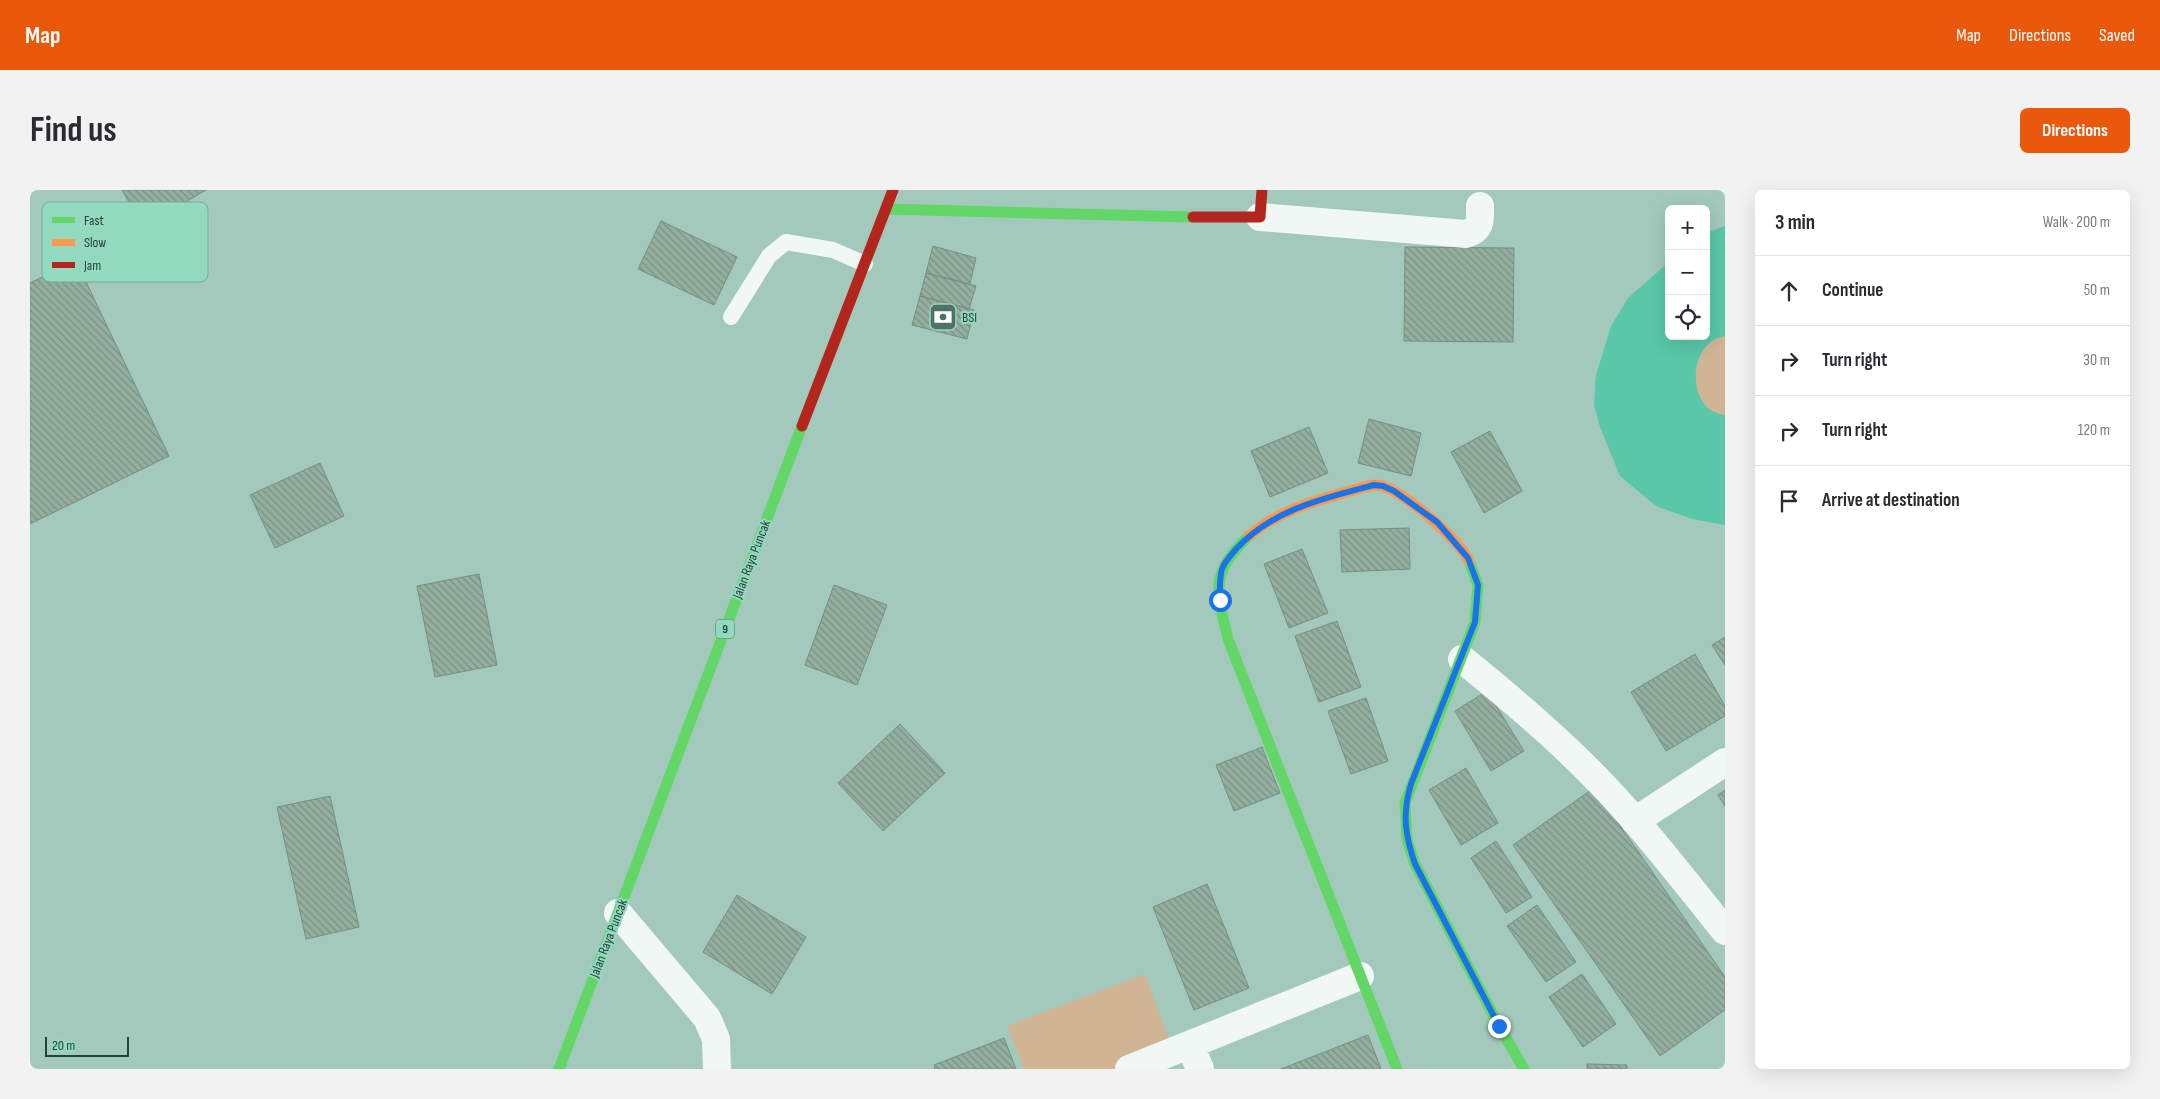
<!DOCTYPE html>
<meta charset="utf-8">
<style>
body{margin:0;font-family:"Sofia Sans Condensed",sans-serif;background:#f2f2f3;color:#2b2b33}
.controls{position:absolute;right:15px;top:15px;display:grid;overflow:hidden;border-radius:8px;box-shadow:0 5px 20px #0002}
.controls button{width:45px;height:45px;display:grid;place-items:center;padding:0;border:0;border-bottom:1px solid #e1e1e2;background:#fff;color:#2b2b33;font:25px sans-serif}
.scale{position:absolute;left:15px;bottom:12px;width:84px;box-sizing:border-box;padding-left:5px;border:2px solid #254238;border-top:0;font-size:14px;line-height:18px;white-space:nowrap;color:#254238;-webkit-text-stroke:4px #93d9c0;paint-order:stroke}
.stop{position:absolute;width:15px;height:15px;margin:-11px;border:4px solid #1a73e8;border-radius:50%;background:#fff}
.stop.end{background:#1a73e8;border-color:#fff;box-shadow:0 1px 5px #0008}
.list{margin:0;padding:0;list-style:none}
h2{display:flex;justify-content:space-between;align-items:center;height:65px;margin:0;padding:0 20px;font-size:21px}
h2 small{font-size:16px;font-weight:400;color:#7c7c81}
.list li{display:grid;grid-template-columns:32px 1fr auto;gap:15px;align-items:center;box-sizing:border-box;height:70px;padding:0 20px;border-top:1px solid #e1e1e2}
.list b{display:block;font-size:19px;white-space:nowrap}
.list em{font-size:16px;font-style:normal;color:#7c7c81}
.icon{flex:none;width:28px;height:28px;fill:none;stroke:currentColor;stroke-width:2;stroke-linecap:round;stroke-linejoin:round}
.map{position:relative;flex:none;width:1695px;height:879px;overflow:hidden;border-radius:8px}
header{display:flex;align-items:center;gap:30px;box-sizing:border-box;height:70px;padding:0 25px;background:#ea580c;color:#fff}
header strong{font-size:24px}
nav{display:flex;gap:28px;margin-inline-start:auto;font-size:18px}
.intro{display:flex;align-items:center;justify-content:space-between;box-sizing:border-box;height:120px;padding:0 30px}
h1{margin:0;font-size:35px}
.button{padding:12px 22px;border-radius:8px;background:#ea580c;color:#fff;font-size:18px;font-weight:700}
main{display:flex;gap:30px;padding:0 30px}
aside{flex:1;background:#fff;border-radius:8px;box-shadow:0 5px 20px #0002}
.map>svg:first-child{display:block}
.grass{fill:#d0b493}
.water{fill:#59c7a8}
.building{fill:url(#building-back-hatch);stroke:#758f82}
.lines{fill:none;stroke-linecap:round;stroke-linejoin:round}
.lane{stroke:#f1f7f5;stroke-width:16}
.street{stroke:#f1f7f5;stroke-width:28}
.fast{stroke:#63d668;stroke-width:11}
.slow{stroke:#ff974d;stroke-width:11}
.jam{stroke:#b3261e;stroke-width:11}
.route{stroke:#1a73e8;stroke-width:6}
.labels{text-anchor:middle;stroke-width:4;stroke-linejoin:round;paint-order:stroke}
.shield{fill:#93d9c0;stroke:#466f61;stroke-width:1}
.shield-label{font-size:12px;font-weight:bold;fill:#254238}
.poi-label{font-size:14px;fill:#254238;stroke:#93d9c0;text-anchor:start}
.street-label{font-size:14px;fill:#254238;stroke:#93d9c0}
.key{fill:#93d9c0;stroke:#72ac97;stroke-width:1}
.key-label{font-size:14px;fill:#254238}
</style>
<header>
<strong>Map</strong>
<nav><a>Map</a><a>Directions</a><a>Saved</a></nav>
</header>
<div class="intro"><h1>Find us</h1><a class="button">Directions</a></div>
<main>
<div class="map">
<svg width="1695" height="879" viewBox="0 0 1695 879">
<defs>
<pattern id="building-back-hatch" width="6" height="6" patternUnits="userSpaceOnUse" patternTransform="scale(1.25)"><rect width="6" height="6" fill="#94afa0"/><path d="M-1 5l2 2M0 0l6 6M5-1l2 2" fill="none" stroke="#799083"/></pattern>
</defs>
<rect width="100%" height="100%" fill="#a3c9bc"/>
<path class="grass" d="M1695,146v79c-40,-4 -38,-73 0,-79z
M1115,784l27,73 -57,22h-91l-17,-43z"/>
<path class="water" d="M1695,36v110c-38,6 -40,75 0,79v110l-33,-6 -36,-13 -36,-30 -20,-49 -6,-22 2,-30 15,-49 17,-28 41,-36v74h37v-103z"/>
<path class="building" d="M92,0h84l-63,37z
M631,31l76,36 -23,48 -76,-36z
M903,56l43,12 -6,26 -44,-11z
M1375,57l109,1 -1,94 -109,-1z
M46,71l93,195 -139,68v-241z
M896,83l50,13 -7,23 -49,-13z
M890,106l54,14 -7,29 -55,-14z
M1339,229l52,14 -10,43 -53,-13z
M1279,237l19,46 -58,24 -19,-46z
M1460,241l32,60 -38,22 -33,-61z
M290,273l24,53 -69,32 -25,-53z
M1379,338l1,41 -68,3 -2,-42z
M1272,359l26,64 -39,15 -25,-64z
M449,384l18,91 -62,12 -18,-91z
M804,395l53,20 -30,80 -52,-20z
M1307,431l24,66 -42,15 -24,-66z
M1695,447v28l-13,-20z
M1665,464l30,52v10l-59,35 -35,-59z
M1457,501l37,60 -33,20 -36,-60z
M1336,508l22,63 -37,13 -23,-63z
M870,534l45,49 -62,58 -45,-48z
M1232,557l18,46 -46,18 -18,-46z
M1436,578l32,55 -37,22 -32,-55z
M1564,598l131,189v33l-65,46 -147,-211z
M1695,600v16l-7,-11z
M300,606l29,131 -53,12 -29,-132z
M1466,651l36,56 -26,16 -35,-55z
M1177,694l42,104 -55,22 -41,-103z
M707,705l69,42 -34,57 -69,-42z
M1507,715l39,57 -30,20 -39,-56z
M1552,784l34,50 -33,23 -34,-50z
M1338,845l13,34h-100z
M974,848l12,31h-81l-1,-4z
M1557,874l40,1v4h-40z"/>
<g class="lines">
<path class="lane" d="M701,127l38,-61 17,-14 47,8 32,14"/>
<path class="street" d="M1230,27l206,17c16,-5 14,-14 14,-28
M1432,469c46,37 92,76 133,118 47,48 88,102 130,154
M1605,631l90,-59
M588,723l89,105 9,21 1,30
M1160,855l10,24
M1099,879l231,-93"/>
<path class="fast" d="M856,19l307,8
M1219,346c-39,37 -33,54 -21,103l169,430
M1439,371l9,24 -3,37 -70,181 2,37 8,24 84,162 25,43
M529,879l243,-643"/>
<path class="slow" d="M1219,346c28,-25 66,-35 101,-45 8,-2 18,-6 26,-6 22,0 85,56 93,76"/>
<path class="jam" d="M1163,27h67l2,-27
M772,236l91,-236"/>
</g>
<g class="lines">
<path class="route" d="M1190,410c0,-10 -1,-21 2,-31 3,-8 9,-14 15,-21 37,-39 87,-50 137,-63l9,1 11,5 43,31 31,36 10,27 -3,37 -64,162c-9,30 -6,51 4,80l84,162"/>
</g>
<defs>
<g id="bank-square" transform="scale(1.4375)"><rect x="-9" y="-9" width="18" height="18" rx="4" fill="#517166" stroke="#93d9c0"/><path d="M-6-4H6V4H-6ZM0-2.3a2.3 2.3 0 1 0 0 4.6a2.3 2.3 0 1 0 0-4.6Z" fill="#fff"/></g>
</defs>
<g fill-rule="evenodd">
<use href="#bank-square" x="913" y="127"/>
</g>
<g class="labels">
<rect class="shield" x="686" y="429.5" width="18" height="19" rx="4"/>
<g class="shield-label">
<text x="695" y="443">9</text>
</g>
<g class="poi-label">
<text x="932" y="132">BSI</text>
</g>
<g class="street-label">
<text transform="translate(721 369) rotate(-69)" y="5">Jalan Raya Puncak</text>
<text transform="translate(578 748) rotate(-69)" y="5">Jalan Raya Puncak</text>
</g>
</g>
<rect x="12" y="12" width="166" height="80" rx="8" class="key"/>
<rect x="22" y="27" width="23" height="6" fill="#63d668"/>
<rect x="22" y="49" width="23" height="7" fill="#ff974d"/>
<rect x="22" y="72" width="23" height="6" fill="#b3261e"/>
<g class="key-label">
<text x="54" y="35">Fast</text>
<text x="54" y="57">Slow</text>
<text x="54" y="80">Jam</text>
</g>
</svg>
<div class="controls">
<button>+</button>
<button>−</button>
<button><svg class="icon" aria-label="locate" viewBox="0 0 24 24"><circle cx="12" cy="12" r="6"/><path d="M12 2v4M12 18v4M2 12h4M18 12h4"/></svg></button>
</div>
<div class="scale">20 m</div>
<div class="stop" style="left:1190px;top:410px"></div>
<div class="stop end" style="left:1469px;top:836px"></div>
</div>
<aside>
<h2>3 min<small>Walk · 200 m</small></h2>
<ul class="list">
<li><svg class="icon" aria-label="ahead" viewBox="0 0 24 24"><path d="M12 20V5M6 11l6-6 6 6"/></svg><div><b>Continue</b></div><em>50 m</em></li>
<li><svg class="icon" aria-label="right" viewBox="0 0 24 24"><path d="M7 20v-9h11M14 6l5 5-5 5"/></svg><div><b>Turn right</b></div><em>30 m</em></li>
<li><svg class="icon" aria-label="right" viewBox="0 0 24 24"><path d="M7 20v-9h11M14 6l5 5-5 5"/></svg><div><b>Turn right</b></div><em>120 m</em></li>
<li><svg class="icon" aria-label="arrive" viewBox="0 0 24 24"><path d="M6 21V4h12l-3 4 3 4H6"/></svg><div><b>Arrive at destination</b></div></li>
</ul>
</aside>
</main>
